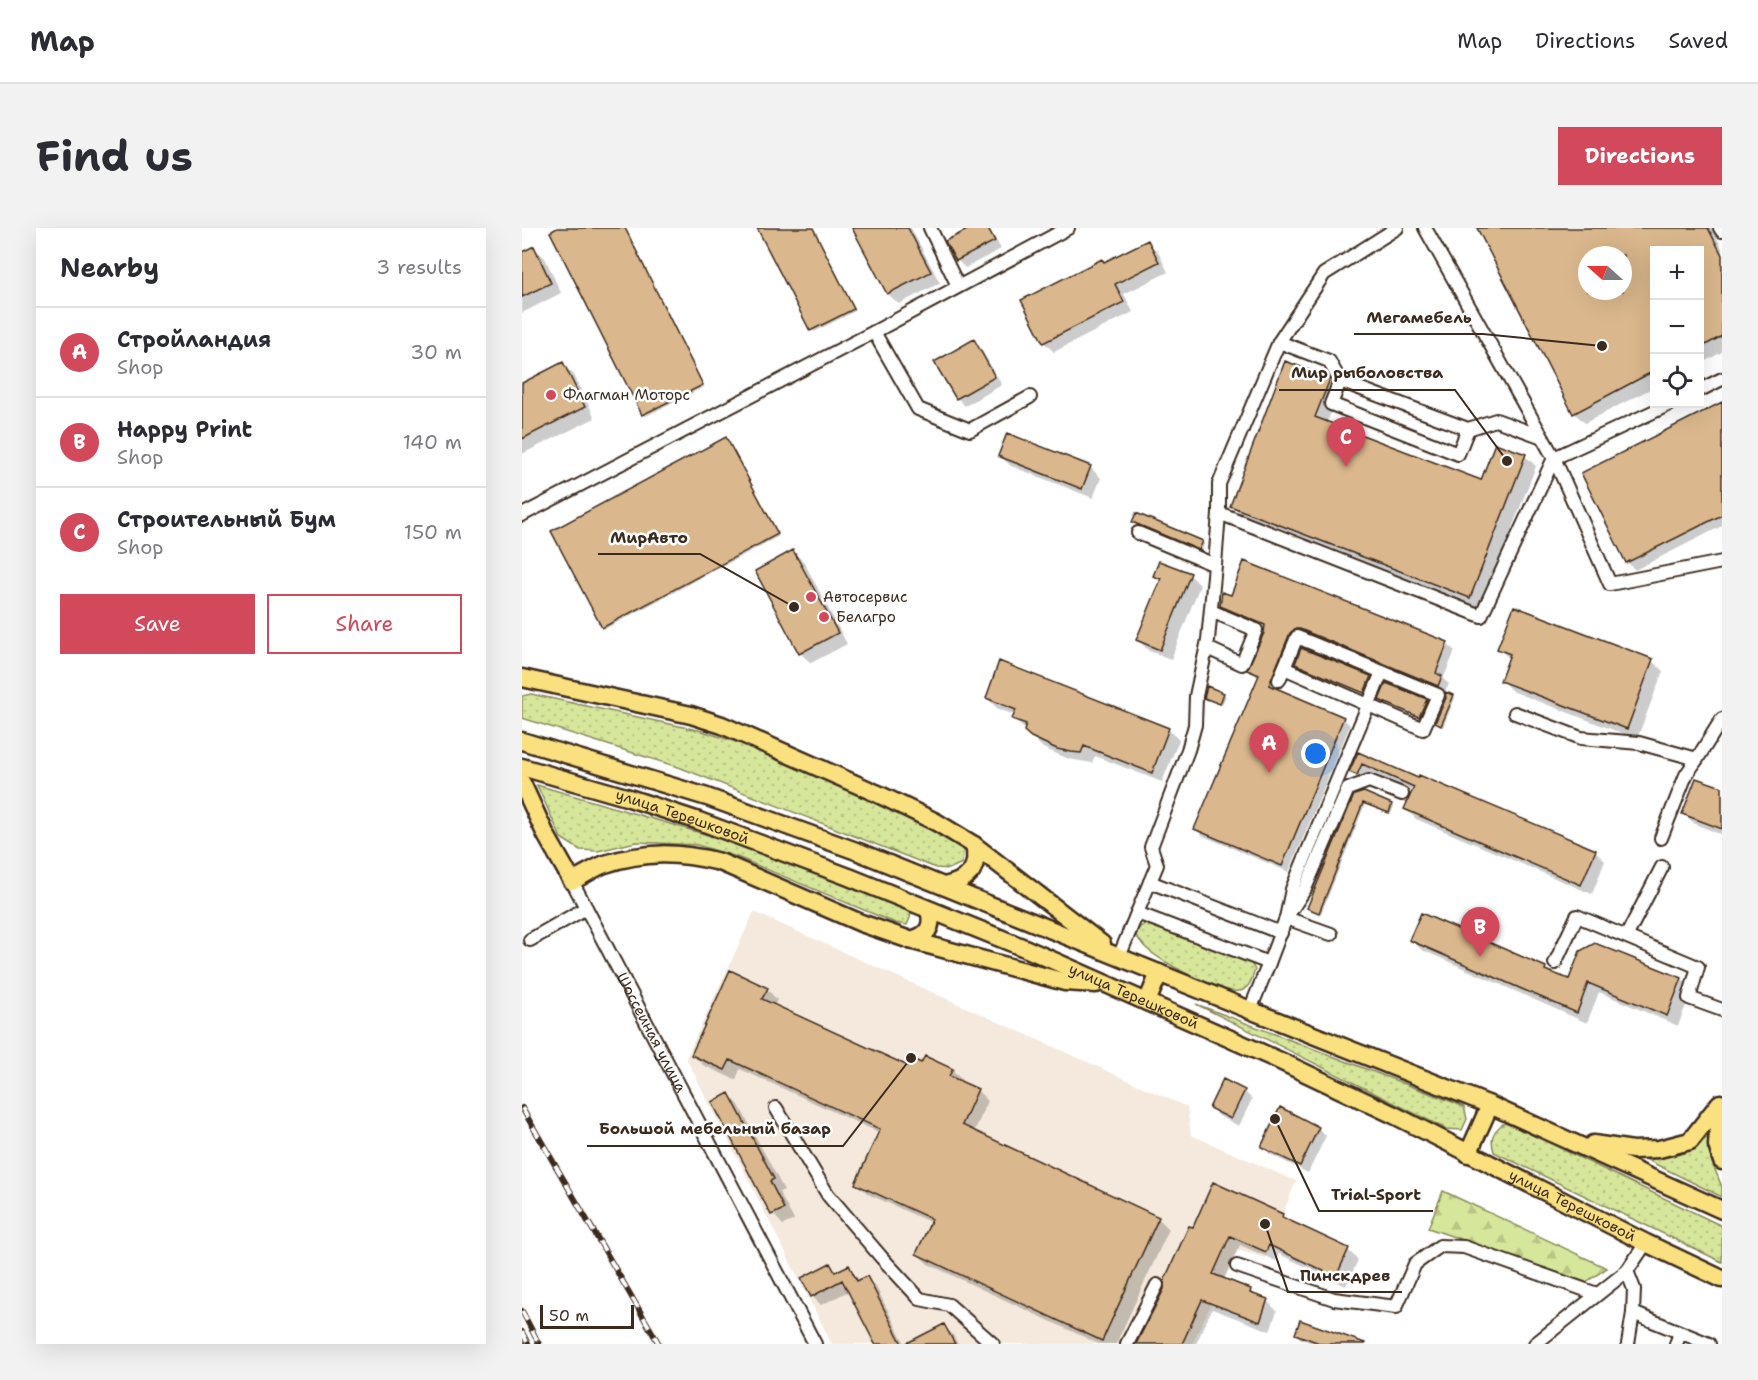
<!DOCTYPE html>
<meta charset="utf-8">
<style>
body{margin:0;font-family:"Shantell Sans",sans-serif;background:#f2f2f3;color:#2b2b33}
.controls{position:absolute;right:18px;top:18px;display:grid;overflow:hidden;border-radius:0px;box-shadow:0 6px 24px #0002}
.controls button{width:54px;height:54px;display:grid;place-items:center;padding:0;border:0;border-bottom:2px solid #e1e1e2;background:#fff;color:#2b2b33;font:30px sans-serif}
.compass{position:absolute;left:1056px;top:18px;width:54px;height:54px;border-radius:50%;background:#fff;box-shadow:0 6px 24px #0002;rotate:291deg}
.scale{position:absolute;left:18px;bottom:15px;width:94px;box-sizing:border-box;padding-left:6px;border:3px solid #3b2a1e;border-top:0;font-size:16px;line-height:21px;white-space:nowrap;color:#3b2a1e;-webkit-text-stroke:4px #fff;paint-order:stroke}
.you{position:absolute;left:794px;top:526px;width:21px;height:21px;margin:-15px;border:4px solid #fff;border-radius:50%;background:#1a73e8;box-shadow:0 0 0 9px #1a73e833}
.badge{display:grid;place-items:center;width:39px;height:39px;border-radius:50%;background:#d1495b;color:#fff;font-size:20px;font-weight:700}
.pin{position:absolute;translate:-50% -50px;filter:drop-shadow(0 2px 3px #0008)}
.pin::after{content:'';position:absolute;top:32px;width:21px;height:18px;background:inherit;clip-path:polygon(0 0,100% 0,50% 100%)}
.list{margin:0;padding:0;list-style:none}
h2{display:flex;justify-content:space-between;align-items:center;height:78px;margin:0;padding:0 24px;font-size:26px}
h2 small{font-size:20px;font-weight:400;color:#7c7c81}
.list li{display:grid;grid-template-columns:39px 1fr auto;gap:18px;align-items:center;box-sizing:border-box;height:90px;padding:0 24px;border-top:2px solid #e1e1e2}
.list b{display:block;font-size:22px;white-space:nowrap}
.list p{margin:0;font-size:20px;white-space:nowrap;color:#7c7c81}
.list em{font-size:20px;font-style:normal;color:#7c7c81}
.actions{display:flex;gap:12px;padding:18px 24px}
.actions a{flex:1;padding:14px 0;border:2px solid #d1495b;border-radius:0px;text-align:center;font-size:21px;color:#d1495b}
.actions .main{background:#d1495b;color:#fff}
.icon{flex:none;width:33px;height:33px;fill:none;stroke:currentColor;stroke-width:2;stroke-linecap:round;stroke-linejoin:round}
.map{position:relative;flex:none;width:1200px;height:1116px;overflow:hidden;border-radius:0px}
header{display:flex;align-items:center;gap:36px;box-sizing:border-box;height:84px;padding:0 30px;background:#fff;border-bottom:2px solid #e1e1e2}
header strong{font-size:28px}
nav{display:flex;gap:33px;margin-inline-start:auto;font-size:21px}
.intro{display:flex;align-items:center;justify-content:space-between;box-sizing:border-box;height:144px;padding:0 36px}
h1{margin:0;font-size:42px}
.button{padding:15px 27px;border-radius:0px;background:#d1495b;color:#fff;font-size:21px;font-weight:700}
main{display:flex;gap:36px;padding:0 36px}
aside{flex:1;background:#fff;border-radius:0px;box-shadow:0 6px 24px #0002}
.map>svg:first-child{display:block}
.built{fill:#f4e9dc}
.grass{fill:url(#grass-dots);stroke:#88885c;stroke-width:1.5}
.forest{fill:url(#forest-firs);stroke:#88885c;stroke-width:1.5}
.shadow{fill:#0003;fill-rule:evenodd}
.building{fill:#dab78c;stroke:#3b2a1e;stroke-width:1.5;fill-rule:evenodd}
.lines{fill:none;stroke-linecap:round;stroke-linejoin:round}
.minor-casing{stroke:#3b2a1e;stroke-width:16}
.major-casing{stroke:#3b2a1e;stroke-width:21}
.minor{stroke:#fff;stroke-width:12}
.major{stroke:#fbe080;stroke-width:16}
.rail-casing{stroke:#3b2a1e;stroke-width:6}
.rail{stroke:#fff;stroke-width:4;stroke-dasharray:11;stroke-linecap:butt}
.poi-dot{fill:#d1495b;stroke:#fff;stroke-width:2}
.labels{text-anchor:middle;stroke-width:5;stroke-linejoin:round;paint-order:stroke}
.poi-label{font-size:15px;fill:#3b2a1e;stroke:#fff;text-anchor:start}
.street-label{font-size:15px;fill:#3b2a1e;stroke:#fff}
.leader{fill:none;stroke:#3b2a1e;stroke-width:2}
.callout-dot{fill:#3b2a1e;stroke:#fff;stroke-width:2}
.callout-label{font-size:16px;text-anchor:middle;font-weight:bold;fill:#3b2a1e;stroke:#fff;stroke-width:5;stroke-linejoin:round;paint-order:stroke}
</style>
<header>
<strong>Map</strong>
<nav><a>Map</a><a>Directions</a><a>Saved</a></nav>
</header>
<div class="intro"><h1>Find us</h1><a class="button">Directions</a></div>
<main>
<aside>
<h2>Nearby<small>3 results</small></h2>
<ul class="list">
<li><span class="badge">A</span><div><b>Стройландия</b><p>Shop</p></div><em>30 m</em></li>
<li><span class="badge">B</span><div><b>Happy Print</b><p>Shop</p></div><em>140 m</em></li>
<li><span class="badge">C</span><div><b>Строительный Бум</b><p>Shop</p></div><em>150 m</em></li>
</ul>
<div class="actions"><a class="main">Save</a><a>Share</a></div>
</aside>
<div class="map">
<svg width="1200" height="1116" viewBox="0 0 1200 1116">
<defs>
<pattern id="grass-dots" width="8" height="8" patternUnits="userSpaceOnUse" patternTransform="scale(1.5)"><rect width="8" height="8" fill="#d6e69a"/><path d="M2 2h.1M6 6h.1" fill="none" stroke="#b9c584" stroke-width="1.8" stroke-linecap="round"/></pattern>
<pattern id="forest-firs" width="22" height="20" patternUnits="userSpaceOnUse" patternTransform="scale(1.5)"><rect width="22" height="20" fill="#d6e69a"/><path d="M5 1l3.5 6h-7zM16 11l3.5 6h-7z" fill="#b9c584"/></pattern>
</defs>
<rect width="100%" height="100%" fill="#fff"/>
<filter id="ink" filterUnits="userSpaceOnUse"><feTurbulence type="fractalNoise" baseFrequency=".0167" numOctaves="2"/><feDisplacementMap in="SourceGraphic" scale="12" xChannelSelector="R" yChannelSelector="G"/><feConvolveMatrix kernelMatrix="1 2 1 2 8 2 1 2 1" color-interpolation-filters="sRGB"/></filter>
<g filter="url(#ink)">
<path class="built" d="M232,684l433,195 4,28 105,46 -31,77 -28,-8 -45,94h-360l-146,-286z"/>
<path class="grass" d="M9,466l171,37 56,18 194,90 11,11 -1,13 -13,6 -13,-1 -255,-100 -159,-50v-22z
M15,557l215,63 153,59 6,5 -1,6 -3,7 -12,-2 -158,-66 -40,-12 -61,-3 -38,9 -18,-1 -19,-12z
M624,695l105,40 4,7c-3,7 -4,16 -12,20 -18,8 -84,-29 -98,-43 -3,-3 -6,-8 -9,-11l3,-8z
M674,776l259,99 9,4 3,12 -5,11 -16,-1z
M982,895l16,6 202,97v36l-228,-110c-4,-14 -2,-20 10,-29z
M1186,909l3,23 11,27v10l-75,-37c28,-3 38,-5 61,-23z"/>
<path class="forest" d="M921,963l164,77 -21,14 -158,-54z"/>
<path class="shadow" d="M39,0h63l80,159 -58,29 -2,-2 -92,-182z
M237,0h54l42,83 -41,21z
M332,0h57l29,55 -41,21 -11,-10z
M452,0h15l12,21 -36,19 -8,-8z
M956,0h234l10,20v104l-22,12v-114h-46v137l-69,36 -11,-10zM1065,27h36v36h-36z
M626,14l10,10 10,20 -44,22 9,18 -79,40 -10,-10 60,-79z
M12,20l11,10 16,35 -39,20v-59z
M451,113l8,8 21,36 -37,21 -8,-8z
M41,136l11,11 21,43 -73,36v-70z
M806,150l11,13 -12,32 155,59 43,-26 11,10 -55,142 -239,-92 -10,-11z
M1200,176v122l-87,44 -8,-8z
M206,213l51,95 -174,93 -2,-2z
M478,228l90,11 11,11 -8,20 -82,-32z
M612,294l68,20 2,2 -2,7z
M271,324l11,10 43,82 -36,19 -11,-10z
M723,335l202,81 8,7 -12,28 6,5 -4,8 -136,-56 -12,4 -20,50 66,28 7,7 -61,147 -86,-36 -7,-7 63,-151 -10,-8 17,-41 -38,-17 -7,-7 11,-8z
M668,347l10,10 -29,74 -22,-8 -11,-11 23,-58 -6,-6z
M993,380l137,53 11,10 -26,68 -125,-48 -10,-10 8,-22 -11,-10z
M780,422l68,28 2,2 -6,14 -67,-29z
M686,460l18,8 -4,9 -14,-6z
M931,468l2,2 -12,29 -5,-2 -2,-2z
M465,470l181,31 11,11 -17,42 -67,-26 -3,7 -23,-4 -26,-11 -29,-29 1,-4 -17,-6z
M859,472l45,1 2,2 -7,15z
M837,526l236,97 10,10 -13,33 -176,-75 -10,-10 8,-18 -42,-18 -5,11 -6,-2 -10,-10z
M1200,561v46l-27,-11 -11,-10z
M833,569l39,10 -3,7 -26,-10 -44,110 -13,-6z
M889,712l135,28 5,6 19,7 111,-2 11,10 -14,37 -79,-34 -12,31 -165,-73z
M245,761l10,11 -3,6 135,62 13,-3 30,5 10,10 -1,3 16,7 11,11 -14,31 185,87 10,10 -53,115h-17l-171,-80 -11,-10 15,-31 -64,-29 -11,-11 23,-50 -140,-64 -4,11 -33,-15 -10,-10z
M722,863l8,8 -13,27 -20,-10 -8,-8z
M207,866l10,11 45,85 -5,2 15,28 -11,5 -10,-11 -59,-112z
M796,900l8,8 -18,37 -38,-19 -8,-8z
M760,987l6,6 60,29 10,10 -12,26 -67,-32 -3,7 -36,-16 -16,35 27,10 7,8 9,3 10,10 -7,20 -58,-22 -16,35h-58l28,-55 24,-61z
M307,1036l9,9 10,-6 12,14 7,-3 9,9 29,57h-29l-27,-53 -28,14 -9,-9z
M422,1098l9,9 5,9h-50z
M774,1106l67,10h-48l-14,-5z"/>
<path class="building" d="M35,0h68l78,157 -61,30 -92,-183z
M235,0h56l41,81 -44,22z
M330,0h56l23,44 -44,22z
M449,0h17l7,13 -39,20 -11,-20z
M955,0h231l14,27v81l-22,12v-98h-46v121l-81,43zM1065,27h36v36h-36z
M626,12l11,22 -44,22 9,18 -81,41 -22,-43 81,-41 2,3z
M12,18l17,37 -29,14v-45z
M452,111l21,38 -39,22 -22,-37z
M763,133l43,16 2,2 -15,38 166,63 14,-37 31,11 -56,144 -240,-92z
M41,134l22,45 -63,32v-56z
M1200,174v113l-96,48 -45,-90z
M485,205l84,33 -9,23 -84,-33z
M204,209l52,97 -176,94 -51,-97z
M614,285l67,28 -4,9 -67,-28z
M271,322l45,83 -39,21 -44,-83z
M637,333l32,12 -31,77 -24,-10 25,-61 -8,-3z
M722,333l204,81 -12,31 6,3 -4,10 -138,-57h-5l-5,4 -21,52 75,32 -62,149 -88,-37 65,-154 -12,-5 17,-37 1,-8 -45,-19 2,-14 9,3z
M992,378l139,53 -26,70 -127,-48 10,-27 -13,-5z
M779,420l70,28 -7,17 -69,-29z
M477,433l170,67 -17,45 -68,-27 -3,7 -10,-1 -14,-3 -26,-12 -7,-6 2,-7 -14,-5 4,-9 -30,-12z
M864,455l41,16 -8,18 -40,-17z
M685,458l17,7 -4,11 -16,-6z
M923,464l9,3 -13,31 -6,-3 11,-25z
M836,524l60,26 1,-3 177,75 -15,35 -177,-76 10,-22 -52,-23 -5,11 -8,-3z
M1174,550l26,9v42l-40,-15z
M842,564l28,12 -3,9 -26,-10 -44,110 -12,-5 47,-113z
M899,685l125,54 -1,3 24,9 11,-28 15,-8 87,35 -15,38 -79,-33 -11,30 -168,-73z
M208,742l38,18 -6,11 146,67 3,-8 10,5 4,-7 28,13 -4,7 29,13 -16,36 197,92 -57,124 -186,-87 16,-35 -77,-35 25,-55 -150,-69 -5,10 -34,-15z
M701,851l22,11 -14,29 -22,-11z
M207,865l45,86 -4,2 14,28 -13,6 -59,-113z
M758,879l39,20 -19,39 -39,-19z
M691,954l70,32 -1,3 67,31 -13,29 -67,-32 -3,7 -36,-16 -17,38 38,15 -1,4 18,6 -8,23 -58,-22 -20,44h-46l28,-55v-8l25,-55 4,1z
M308,1035l5,9 14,-7 8,16 10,-5 35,68h-27l-33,-64 -31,17 -10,-19z
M778,1092l65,23v1h-43l-27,-10z
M422,1096l11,20h-50z"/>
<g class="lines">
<g class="minor-casing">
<g id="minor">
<path d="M408,0l28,58"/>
<path d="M875,0l-73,46 -45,68 -60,142v29l262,103 73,-158 116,-54"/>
<path d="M903,0l129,230 56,126 112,-22"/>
<path d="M1198,0l2,3"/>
<path d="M352,104l44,77 52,21 60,-33"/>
<path d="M757,114l50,19 11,20 128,48 28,-9 44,16"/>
<path d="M818,153l-9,23 127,50 10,-25"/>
<path d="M1178,162l22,-11"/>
<path d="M0,287l352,-183 194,-104"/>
<path d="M693,337l4,-52"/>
<path d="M685,420l35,16 14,-34 -45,-19"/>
<path d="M757,452l18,-43 141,58 -15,34 -139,-61"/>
<path d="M993,485l66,25 58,5 58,16 25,-40"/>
<path d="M1139,610l25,-63 11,-16"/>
<path id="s1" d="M50,653l243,463"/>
<path d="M628,654l131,51"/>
<path d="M615,685l20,-48 -6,-18 37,-97 7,-25 1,-29 12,-56 7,-75 -77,-32"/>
<path d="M809,706l-45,-16 19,-29 43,-100 21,-8 33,13"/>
<path d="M1105,707l35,-68"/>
<path d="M8,712l56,-32"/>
<path d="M597,729l18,-44 132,50 -19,47"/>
<path d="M747,735l17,-45 6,-29 90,-217"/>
<path d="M1033,735l22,-47 121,51 -9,31 33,12"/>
<path d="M254,880l52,87 54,63 38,41 29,6 44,39"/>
<path d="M715,1038l97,33 62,8 19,-43 25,-18 24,1 133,47"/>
<path d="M1105,1043l7,18 -1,24 -5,31"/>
<path d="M1111,1085l76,31"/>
<path d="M605,1116l30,-59"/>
<path d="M1013,1116l92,-73 19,-28"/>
<path d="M1154,1116l4,-11"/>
</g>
</g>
<g class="major-casing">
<g id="major">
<path d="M0,450l169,37 31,10 154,68 60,29 38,23 128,99"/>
<path d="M0,513l185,56 152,55 391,158 240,95 232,105"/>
<path id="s2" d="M0,539l104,30 73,24 150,56 178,72 251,111 116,55 252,128 76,36"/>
<path d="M0,555l24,52 26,46c11,-5 22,-13 33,-17 41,-13 73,-12 115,-2l141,61 49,17 155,42 31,2"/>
<path d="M422,658c23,-5 36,-16 30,-41"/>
<path d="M388,712c17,-4 24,-12 19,-30"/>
<path d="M625,774l12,-29"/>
<path d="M1198,875l-3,42 5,16"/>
<path d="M1071,916l40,6 26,-1 31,-8 29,-37"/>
<path d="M946,926l22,-49"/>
</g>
</g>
<use href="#minor" class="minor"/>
<use href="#major" class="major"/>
<g class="rail-casing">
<path id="rail" d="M0,880l137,236
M0,1083l17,33
M0,1104l6,12"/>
</g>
<use href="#rail" class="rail"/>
</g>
</g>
<g class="poi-dot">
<circle cx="29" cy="167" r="6"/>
<circle cx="289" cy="369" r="6"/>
<circle cx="302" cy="389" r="6"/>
</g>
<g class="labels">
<g class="poi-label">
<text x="41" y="172">Флагман Моторс</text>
<text x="301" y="374">Автосервис</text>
<text x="314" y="394">Белагро</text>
</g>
<g class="street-label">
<text dy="5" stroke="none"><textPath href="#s2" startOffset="168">улица Терешковой</textPath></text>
<text dy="5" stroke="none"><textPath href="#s2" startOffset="654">улица Терешковой</textPath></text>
<text dy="5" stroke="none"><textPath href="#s1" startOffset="171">Шоссейная улица</textPath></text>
<text dy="5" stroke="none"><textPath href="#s2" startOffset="1140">улица Терешковой</textPath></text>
</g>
</g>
<path class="leader" d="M1080 118L961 106H832M985 233L933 162H757M272 379L178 326H76M389 830L321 918H65M753 891L797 983H911M743 996L766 1064H880"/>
<g class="callout-dot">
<circle cx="1080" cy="118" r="6"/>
<circle cx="985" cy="233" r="6"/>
<circle cx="272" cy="379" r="6"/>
<circle cx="389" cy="830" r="6"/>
<circle cx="753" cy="891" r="6"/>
<circle cx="743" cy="996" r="6"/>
</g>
<g class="callout-label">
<text x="897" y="95">Мегамебель</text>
<text x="845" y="150">Мир рыболовства</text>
<text x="127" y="315">МирАвто</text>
<text x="193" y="906">Большой мебельный базар</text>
<text x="854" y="972">Trial-Sport</text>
<text x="823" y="1053">Пинскдрев</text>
</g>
</svg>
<div class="controls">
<button>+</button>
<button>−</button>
<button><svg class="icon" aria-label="locate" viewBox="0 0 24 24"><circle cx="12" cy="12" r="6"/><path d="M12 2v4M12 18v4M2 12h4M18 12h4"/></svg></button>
</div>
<svg class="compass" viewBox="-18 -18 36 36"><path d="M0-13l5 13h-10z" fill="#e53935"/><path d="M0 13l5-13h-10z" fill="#7c7c81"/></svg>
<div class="scale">50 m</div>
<div class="you"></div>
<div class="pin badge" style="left:747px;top:545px">A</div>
<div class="pin badge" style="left:958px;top:729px">B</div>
<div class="pin badge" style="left:824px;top:239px">C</div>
</div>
</main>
